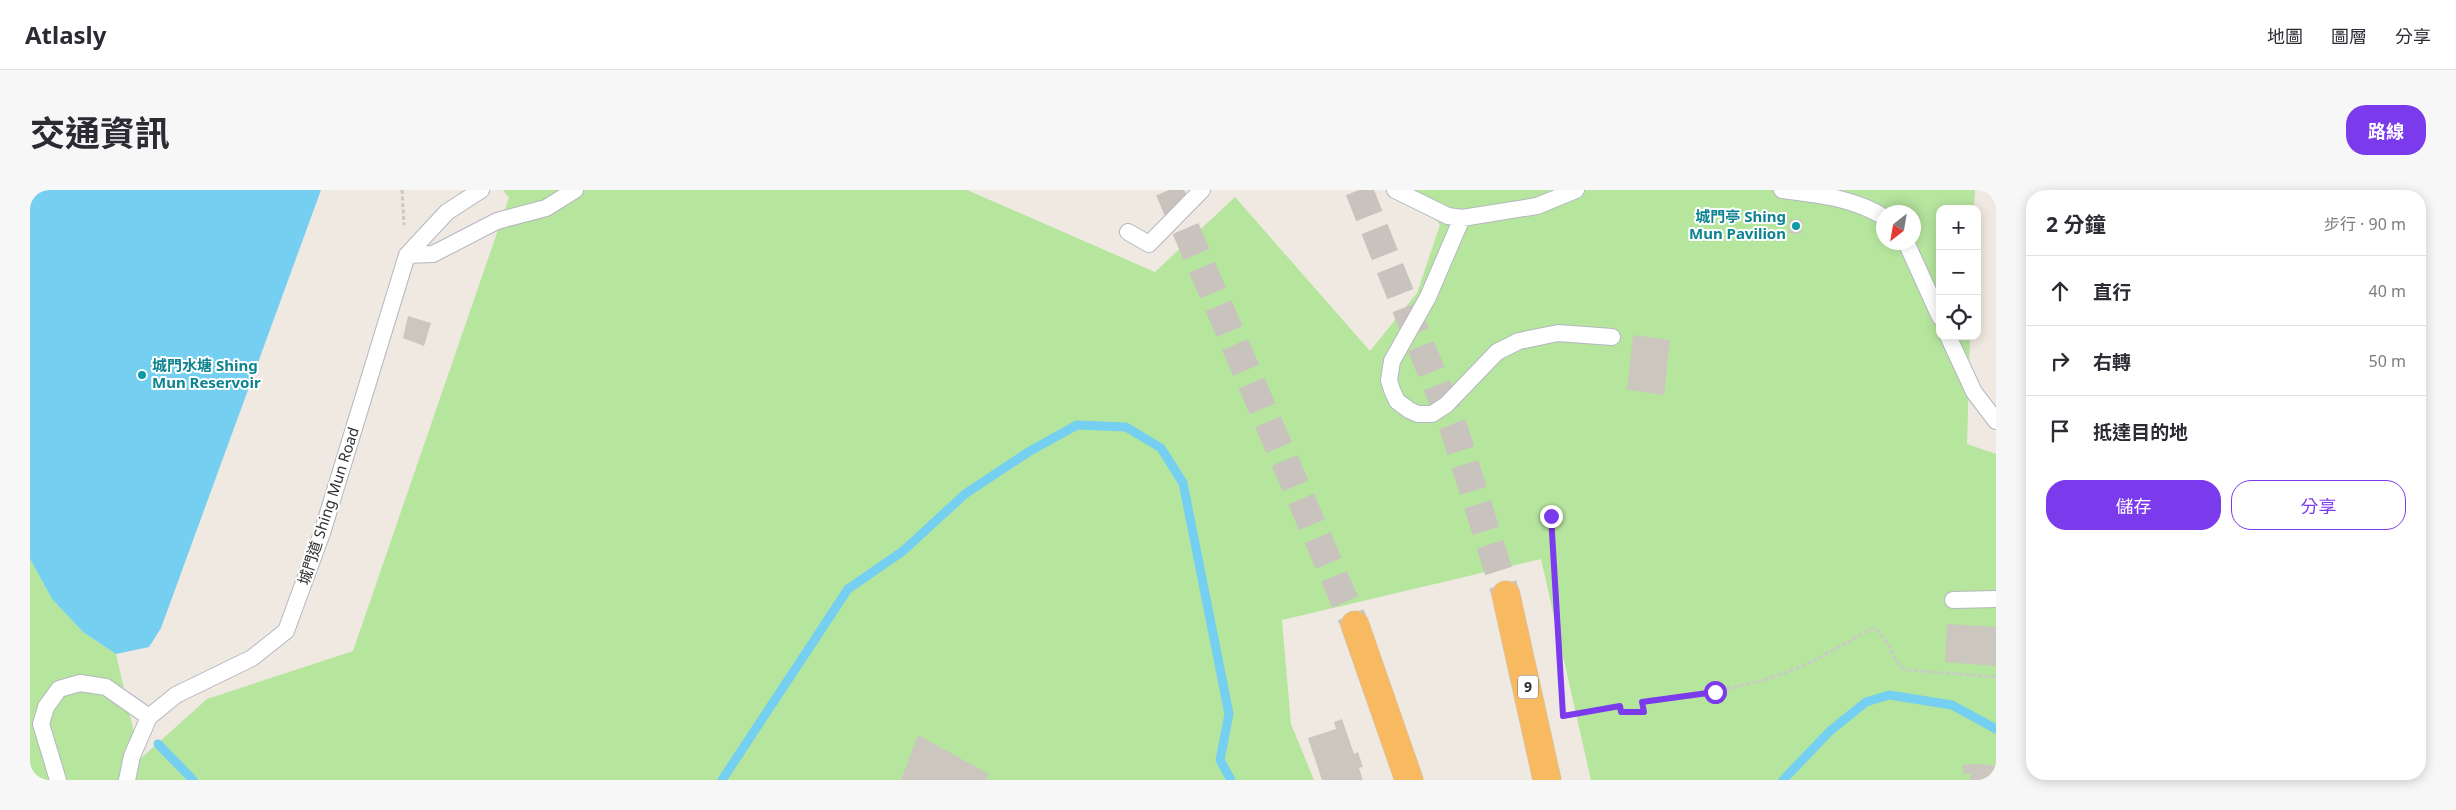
<!DOCTYPE html>
<html lang="zh-TW">
<meta charset="utf-8">
<style>
body{margin:0;font-family:"Noto Sans","Noto Sans TC",sans-serif;background:#f7f7f7;color:#2b2b33}
.controls{position:absolute;right:15px;top:15px;display:grid;overflow:hidden;border-radius:10px;box-shadow:0 2px 12px #0003}
.controls button{width:45px;height:45px;display:grid;place-items:center;padding:0;border:0;border-bottom:1px solid #e1e1e2;background:#fff;color:#2b2b33;font:25px sans-serif}
.compass{position:absolute;left:1846px;top:15px;width:45px;height:45px;border-radius:50%;background:#fff;box-shadow:0 2px 12px #0003;rotate:211deg}
.stop{position:absolute;width:15px;height:15px;margin:-11px;border:4px solid #7c3aed;border-radius:50%;background:#fff}
.stop.end{background:#7c3aed;border-color:#fff;box-shadow:0 1px 5px #0008}
.list{margin:0;padding:0;list-style:none}
h2{display:flex;justify-content:space-between;align-items:center;height:65px;margin:0;padding:0 20px;font-size:21px}
h2 small{font-size:16px;font-weight:400;color:#7c7c81}
.list li{display:grid;grid-template-columns:32px 1fr auto;gap:15px;align-items:center;box-sizing:border-box;height:70px;padding:0 20px;border-top:1px solid #e1e1e2}
.list b{display:block;font-size:19px;white-space:nowrap}
.list em{font-size:16px;font-style:normal;color:#7c7c81}
.actions{display:flex;gap:10px;padding:15px 20px}
.actions a{flex:1;padding:11px 0;border:1px solid #7c3aed;border-radius:20px;text-align:center;font-size:18px;color:#7c3aed}
.actions .main{background:#7c3aed;color:#fff}
.icon{flex:none;width:28px;height:28px;fill:none;stroke:currentColor;stroke-width:2;stroke-linecap:round;stroke-linejoin:round}
.map{position:relative;flex:none;width:1966px;height:590px;overflow:hidden;border-radius:20px}
header{display:flex;align-items:center;gap:30px;box-sizing:border-box;height:70px;padding:0 25px;background:#fff;border-bottom:1px solid #e1e1e2}
header strong{font-size:24px}
nav{display:flex;gap:28px;margin-inline-start:auto;font-size:18px}
.intro{display:flex;align-items:center;justify-content:space-between;box-sizing:border-box;height:120px;padding:0 30px}
h1{margin:0;font-size:35px}
.button{padding:12px 22px;border-radius:20px;background:#7c3aed;color:#fff;font-size:18px;font-weight:700}
main{display:flex;gap:30px;padding:0 30px}
aside{flex:1;background:#fff;border-radius:20px;box-shadow:0 2px 12px #0003}
.map>svg:first-child{display:block}
.green{fill:#b6e59e;fill-rule:evenodd}
.water{fill:#75cff0}
.lines{fill:none;stroke-linecap:round;stroke-linejoin:round}
.stream{stroke:#75cff0;stroke-width:9}
.building{fill:#cbc7bf}
.trunk-tunnel{stroke:#c8c4bd;stroke-width:28;stroke-dasharray:28 14;stroke-linecap:butt}
.service-casing{stroke:#b4b7c1;stroke-width:18}
.trunk-casing{stroke:#c9c9c9;stroke-width:29}
.path{stroke:#c9c9c9;stroke-width:3;stroke-dasharray:4 2.5;stroke-linecap:butt}
.service{stroke:#fff;stroke-width:16}
.trunk{stroke:#f8ba60;stroke-width:28}
.route{stroke:#7c3aed;stroke-width:6}
.culture-dot{fill:#0f9aa8;stroke:#fff;stroke-width:2}
.labels{text-anchor:middle;stroke-width:4;stroke-linejoin:round;paint-order:stroke}
.shield{fill:#fff;stroke:#6d6d6d;stroke-width:1}
.shield-label{font-size:14px;font-weight:bold;fill:#2e2e2e}
.culture-label{font-size:15px;font-weight:bold;fill:#0d838f;stroke:#fff;text-anchor:end}
.street-label{font-size:15px;fill:#2e2e2e;stroke:#fff}
</style>
<header>
<strong>Atlasly</strong>
<nav><a>地圖</a><a>圖層</a><a>分享</a></nav>
</header>
<div class="intro"><h1>交通資訊</h1><a class="button">路線</a></div>
<main>
<div class="map">
<svg width="1966" height="590" viewBox="0 0 1966 590">
<rect width="100%" height="100%" fill="#efe9e1"/>
<path class="green" d="M473,0h464l188,82 80,-75 135,154 47,-58 23,-68 -24,-35h559l-1,19h-34v127h30l-3,108 29,10v326h-405l-50,-221 -259,61 9,104 23,56h-1284v-221l22,40 31,33 33,22 24,105 67,-60 146,-48 156,-453zM1854,22h30v30h-30z"/>
<path class="water" d="M0,0h291l-160,438 -12,19 -33,7 -33,-22 -31,-33 -22,-40z"/>
<g class="lines">
<path class="stream" d="M128,554l35,36
M692,590l126,-191 55,-38 62,-57 65,-43 47,-26 49,2 35,21 22,35 46,231 -9,46 11,20
M1753,590l47,-49 36,-29 23,-7 63,10 44,24"/>
</g>
<path class="building" d="M1760,29l12,1 -1,14 -12,-1z
M378,126l23,7 -7,23 -21,-8z
M1603,145l37,5 -6,55 -37,-5z
M1917,434l49,3v39l-51,-4z
M1312,529l12,35 4,-2 5,15 -4,1 4,12h-41l-14,-42 28,-9 -2,-7z
M888,545l71,39 -3,6h-85z
M1952,574l14,2v14h-27l2,-6h-7l-2,-9z"/>
<g class="lines">
<path class="trunk-tunnel" d="M1139,0l186,435
M1329,0l95,239 52,166"/>
<g class="service-casing">
<path id="service" d="M1365,0l53,26 14,2 75,-12 39,-16
M1752,0c36,5 70,7 102,27
M1432,28l-34,79 -36,64 -3,19 3,10 5,11 12,9 9,4h14l14,-9 51,-53 22,-11 39,-8 54,4
M1098,42l21,12 53,-54
M1876,52l34,75
M377,65l26,-1 64,-33 49,-13 29,-18
M1918,146l26,56 22,29
M1923,410l43,-1
M28,590l-17,-56 5,-17 13,-18 21,-6 26,4 43,30
M97,590l5,-24 17,-39 27,-22 76,-37 34,-27 36,-98 85,-278 40,-43 34,-22"/>
</g>
<g class="trunk-casing">
<path id="trunk" d="M1476,405l41,185
M1325,435l54,155"/>
</g>
<path class="path" d="M372,0l2,35
M1521,326l12,200 57,-10 1,6h23l-2,-10c54,-8 110,-14 160,-36 24,-11 47,-25 71,-38 18,10 17,33 33,42l90,7"/>
<use href="#service" class="service"/>
<use href="#trunk" class="trunk"/>
</g>
<g class="lines">
<path class="route" d="M1521,326l12,200 57,-10 1,6h23l-2,-10 73,-10"/>
</g>
<g class="culture-dot">
<circle cx="1766" cy="36" r="5"/>
<circle cx="112" cy="185" r="5"/>
</g>
<g class="labels">
<rect class="shield" x="1488" y="485.5" width="20" height="23" rx="4"/>
<g class="shield-label">
<text x="1498" y="502">9</text>
</g>
<g class="culture-label">
<text x="1756" y="32">城門亭 Shing<tspan x="1756" dy="17">Mun Pavilion</tspan></text>
<text x="122" y="181" text-anchor="start">城門水塘 Shing<tspan x="122" dy="17">Mun Reservoir</tspan></text>
</g>
<g class="street-label">
<text transform="translate(299 316) rotate(-72)" y="5">城門道 Shing Mun Road</text>
</g>
</g>
</svg>
<div class="controls">
<button>+</button>
<button>−</button>
<button><svg class="icon" aria-label="locate" viewBox="0 0 24 24"><circle cx="12" cy="12" r="6"/><path d="M12 2v4M12 18v4M2 12h4M18 12h4"/></svg></button>
</div>
<svg class="compass" viewBox="-18 -18 36 36"><path d="M0-13l5 13h-10z" fill="#e53935"/><path d="M0 13l5-13h-10z" fill="#7c7c81"/></svg>
<div class="stop" style="left:1685px;top:502px"></div>
<div class="stop end" style="left:1521px;top:326px"></div>
</div>
<aside>
<h2>2 分鐘<small>步行 · 90 m</small></h2>
<ul class="list">
<li><svg class="icon" aria-label="ahead" viewBox="0 0 24 24"><path d="M12 20V5M6 11l6-6 6 6"/></svg><div><b>直行</b></div><em>40 m</em></li>
<li><svg class="icon" aria-label="right" viewBox="0 0 24 24"><path d="M7 20v-9h11M14 6l5 5-5 5"/></svg><div><b>右轉</b></div><em>50 m</em></li>
<li><svg class="icon" aria-label="arrive" viewBox="0 0 24 24"><path d="M6 21V4h12l-3 4 3 4H6"/></svg><div><b>抵達目的地</b></div></li>
</ul>
<div class="actions"><a class="main">儲存</a><a>分享</a></div>
</aside>
</main>
